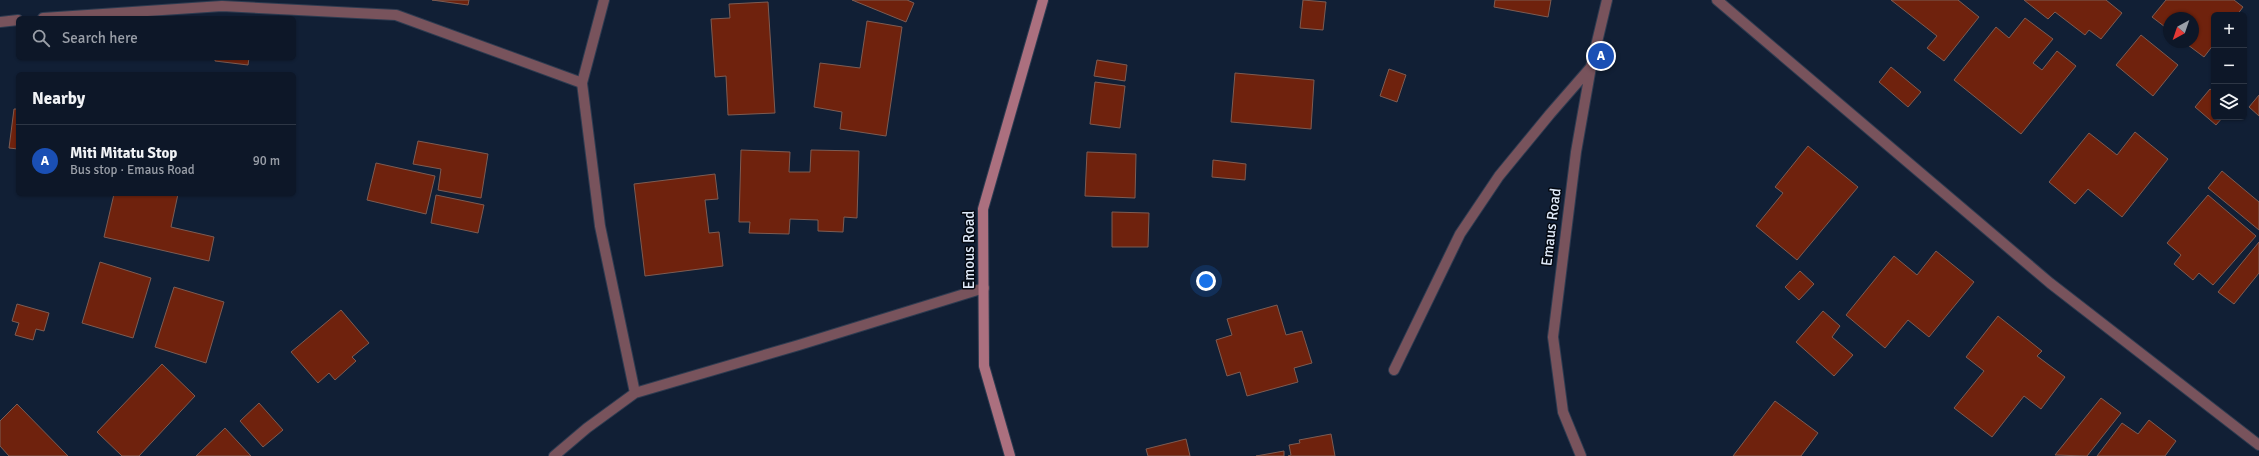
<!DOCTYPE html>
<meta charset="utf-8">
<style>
body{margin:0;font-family:Signika,sans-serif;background:#162030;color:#f1f3f6}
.controls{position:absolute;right:12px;top:12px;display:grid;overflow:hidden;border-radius:6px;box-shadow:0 1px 3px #0004}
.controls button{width:36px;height:36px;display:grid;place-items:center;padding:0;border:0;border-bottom:1px solid #2d3645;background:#0d1728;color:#f1f3f6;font:20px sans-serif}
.compass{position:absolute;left:2163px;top:12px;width:36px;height:36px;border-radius:50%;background:#0d1728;box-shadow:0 1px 3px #0004;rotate:220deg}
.you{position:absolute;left:1206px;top:281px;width:14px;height:14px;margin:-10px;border:3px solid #fff;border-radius:50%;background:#1a73e8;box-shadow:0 0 0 6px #1a73e833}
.badge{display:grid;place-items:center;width:26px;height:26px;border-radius:50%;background:#c0a8f3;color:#fff;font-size:13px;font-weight:700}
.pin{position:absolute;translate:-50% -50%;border:2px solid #fff;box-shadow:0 1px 4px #0006}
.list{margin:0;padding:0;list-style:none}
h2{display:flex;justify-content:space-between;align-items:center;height:52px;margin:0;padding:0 16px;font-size:17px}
h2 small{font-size:13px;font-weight:400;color:#9a9fa8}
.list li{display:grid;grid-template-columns:26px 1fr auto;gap:12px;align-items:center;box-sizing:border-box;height:72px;padding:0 16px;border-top:1px solid #2d3645}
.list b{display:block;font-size:15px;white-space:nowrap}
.list p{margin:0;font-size:13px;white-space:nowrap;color:#9a9fa8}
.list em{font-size:13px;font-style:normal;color:#9a9fa8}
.icon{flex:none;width:22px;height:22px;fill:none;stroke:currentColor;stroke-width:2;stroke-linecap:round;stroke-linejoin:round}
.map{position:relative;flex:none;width:2259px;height:456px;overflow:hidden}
.search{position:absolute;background:#0d1728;box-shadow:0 1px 3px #0004;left:16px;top:16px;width:280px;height:44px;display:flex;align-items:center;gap:10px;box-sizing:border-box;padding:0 14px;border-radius:6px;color:#9a9fa8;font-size:15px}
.panel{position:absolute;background:#0d1728;box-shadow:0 1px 3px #0004;left:16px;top:72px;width:280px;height:124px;border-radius:6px}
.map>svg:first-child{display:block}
.building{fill:#6f220d;stroke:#7d5c53}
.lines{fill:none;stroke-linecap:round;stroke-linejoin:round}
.street-casing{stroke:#2e3b50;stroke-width:12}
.secondary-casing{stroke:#2e3b50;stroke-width:12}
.street{stroke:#78535c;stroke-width:10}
.secondary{stroke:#ab707f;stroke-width:10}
.labels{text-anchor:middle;stroke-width:3;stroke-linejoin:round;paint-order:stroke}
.street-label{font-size:15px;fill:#dfe9f8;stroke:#040912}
</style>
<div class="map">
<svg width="2259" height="456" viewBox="0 0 2259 456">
<rect width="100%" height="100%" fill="#111f35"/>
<path class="building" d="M432,0h37l-1,5z
M852,0h55l7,3 -8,19z
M1303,0l23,2 -3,28 -23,-2z
M1495,0h56l-3,17 -54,-10z
M1891,0h67l21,17 -35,44 -17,-13 10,-12z
M2024,0h82l16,13 -21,26 -12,-9 -4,5 -30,-23 -7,7z
M2166,0h68l9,7 -6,8h-23v29l-10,13 -20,-15h9v-24h-24v12l-17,-13z
M768,2l7,111 -47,2 -2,-39 -11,1 -4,-58 19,-1 -1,-14z
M2025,18l28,21 -20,24 9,7 15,-19 19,15 -55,68 -67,-54 42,-53 13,11z
M867,21l35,6 -16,109 -46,-7 2,-17 -28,-5 6,-44 40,5z
M2141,35l37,30 -25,31 -37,-31z
M215,58h34l-1,7 -33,-4z
M1097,60l30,5 -2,16 -31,-5z
M1891,67l30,25 -13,15 -29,-25z
M1389,69l17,6 -9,27 -17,-6z
M1235,73l79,7 -3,49 -80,-7z
M1095,82l30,4 -5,42 -30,-4z
M2210,89l4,3v25h9l-7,8 -21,-18z
M2259,95v21l-10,-9z
M14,109h4v40l-9,-1z
M2135,132l33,27 -46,58 -34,-28 -13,15 -26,-22 40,-49 28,22z
M418,141l70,13 -7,44 -43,-8 3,-21 -28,-5z
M1808,146l50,41 -61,73 -41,-34 27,-33 -8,-6z
M741,150l49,2 -1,20h21l1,-22 48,1 -2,67 -13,-1 -1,15 -25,-1v-11l-28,-1 -1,15 -40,-1 1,-11h-11z
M1087,152l49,2 -1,44 -50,-2z
M1213,160l33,4 -1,16 -33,-3z
M376,163l59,13 -9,38 -59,-14z
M2222,171l37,31v28l-51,-42z
M715,174l3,25 -13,1 4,33 10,-1 4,34 -78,10 -11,-92z
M114,194h64l-7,33 43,10 -5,24 -105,-24z
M436,195l48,10 -6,28 -47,-10z
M2208,195l48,41 -43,49 -14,-12 -6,7 -19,-16 7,-9 -14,-12z
M1112,212l37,1 -1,34h-36z
M2259,242v31l-25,31 -16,-12z
M1936,251l38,31 -45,55 -21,-17 -23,28 -39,-33 48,-59 23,19z
M100,262l51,16 -18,60 -51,-15z
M1800,271l14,13 -15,16 -14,-13z
M174,287l50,15 -18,61 -51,-16z
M17,304l32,9 -5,18 -8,-2 -3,11 -18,-5 4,-12 -7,-2z
M1277,305l9,30 16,-4 10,32 -18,5 4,14 -51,14 -7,-24 -13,4 -11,-36 16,-5 -5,-16z
M341,310l28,33 -17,14 4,4 -21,19 -6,-7 -11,10 -27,-31z
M1823,311l17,15 -8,11 21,18 -19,21 -38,-34z
M1998,316l44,35 -5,5 28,21 -24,32 -17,-13 -32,41 -38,-29 30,-37 -18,-14z
M162,364l33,32 -56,60h-17l-25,-24z
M2101,398l20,15 -34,43 -32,-1z
M1775,401l43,32 -17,23h-68z
M259,403l24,27 -20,17 -23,-26z
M17,404l51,52h-59l-9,-10v-25z
M2149,420l27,21 -11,15h-68l25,-33 16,11z
M225,428l26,28h-55z
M1331,434l4,22h-47l3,-1 -2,-10 11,-2 -1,-3z
M1186,439l4,17h-42l-2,-7z
M1284,451v5h-28z"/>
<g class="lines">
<g class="street-casing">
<path id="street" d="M1717,0l333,283 209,162
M43,18l179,-12 174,9 186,68 18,143 35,167
M0,22l18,-2
M582,83l22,-83
M1394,370l66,-136 39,-58 51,-62 41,-47
M554,456l33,-28 48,-35 164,-48 185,-57
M1581,456l-18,-44 -10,-75 23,-185 15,-85 16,-67"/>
</g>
<g class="secondary-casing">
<path id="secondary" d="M1010,456l-26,-90 -1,-157 60,-209"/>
</g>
<use href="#street" class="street"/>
<use href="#secondary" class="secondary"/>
</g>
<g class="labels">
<g class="street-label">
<text transform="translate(1551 227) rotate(-83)" y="5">Emaus Road</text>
<text transform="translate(969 250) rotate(-90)" y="5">Emous Road</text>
</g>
</g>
</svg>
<div class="controls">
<button>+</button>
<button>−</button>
<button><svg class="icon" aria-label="layers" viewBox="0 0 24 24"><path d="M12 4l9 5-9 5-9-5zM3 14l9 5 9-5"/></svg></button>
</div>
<svg class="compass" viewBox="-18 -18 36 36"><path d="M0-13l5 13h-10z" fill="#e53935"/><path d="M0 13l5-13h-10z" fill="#9a9fa8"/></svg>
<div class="you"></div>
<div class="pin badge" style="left:1601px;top:56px;background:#1a4fb4">A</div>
<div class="search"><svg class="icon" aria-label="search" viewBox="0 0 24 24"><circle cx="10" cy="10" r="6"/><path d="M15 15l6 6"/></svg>Search here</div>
<section class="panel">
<h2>Nearby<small></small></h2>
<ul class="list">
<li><span class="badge" style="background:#1a4fb4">A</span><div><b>Miti Mitatu Stop</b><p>Bus stop · Emaus Road</p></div><em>90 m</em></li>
</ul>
</section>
</div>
